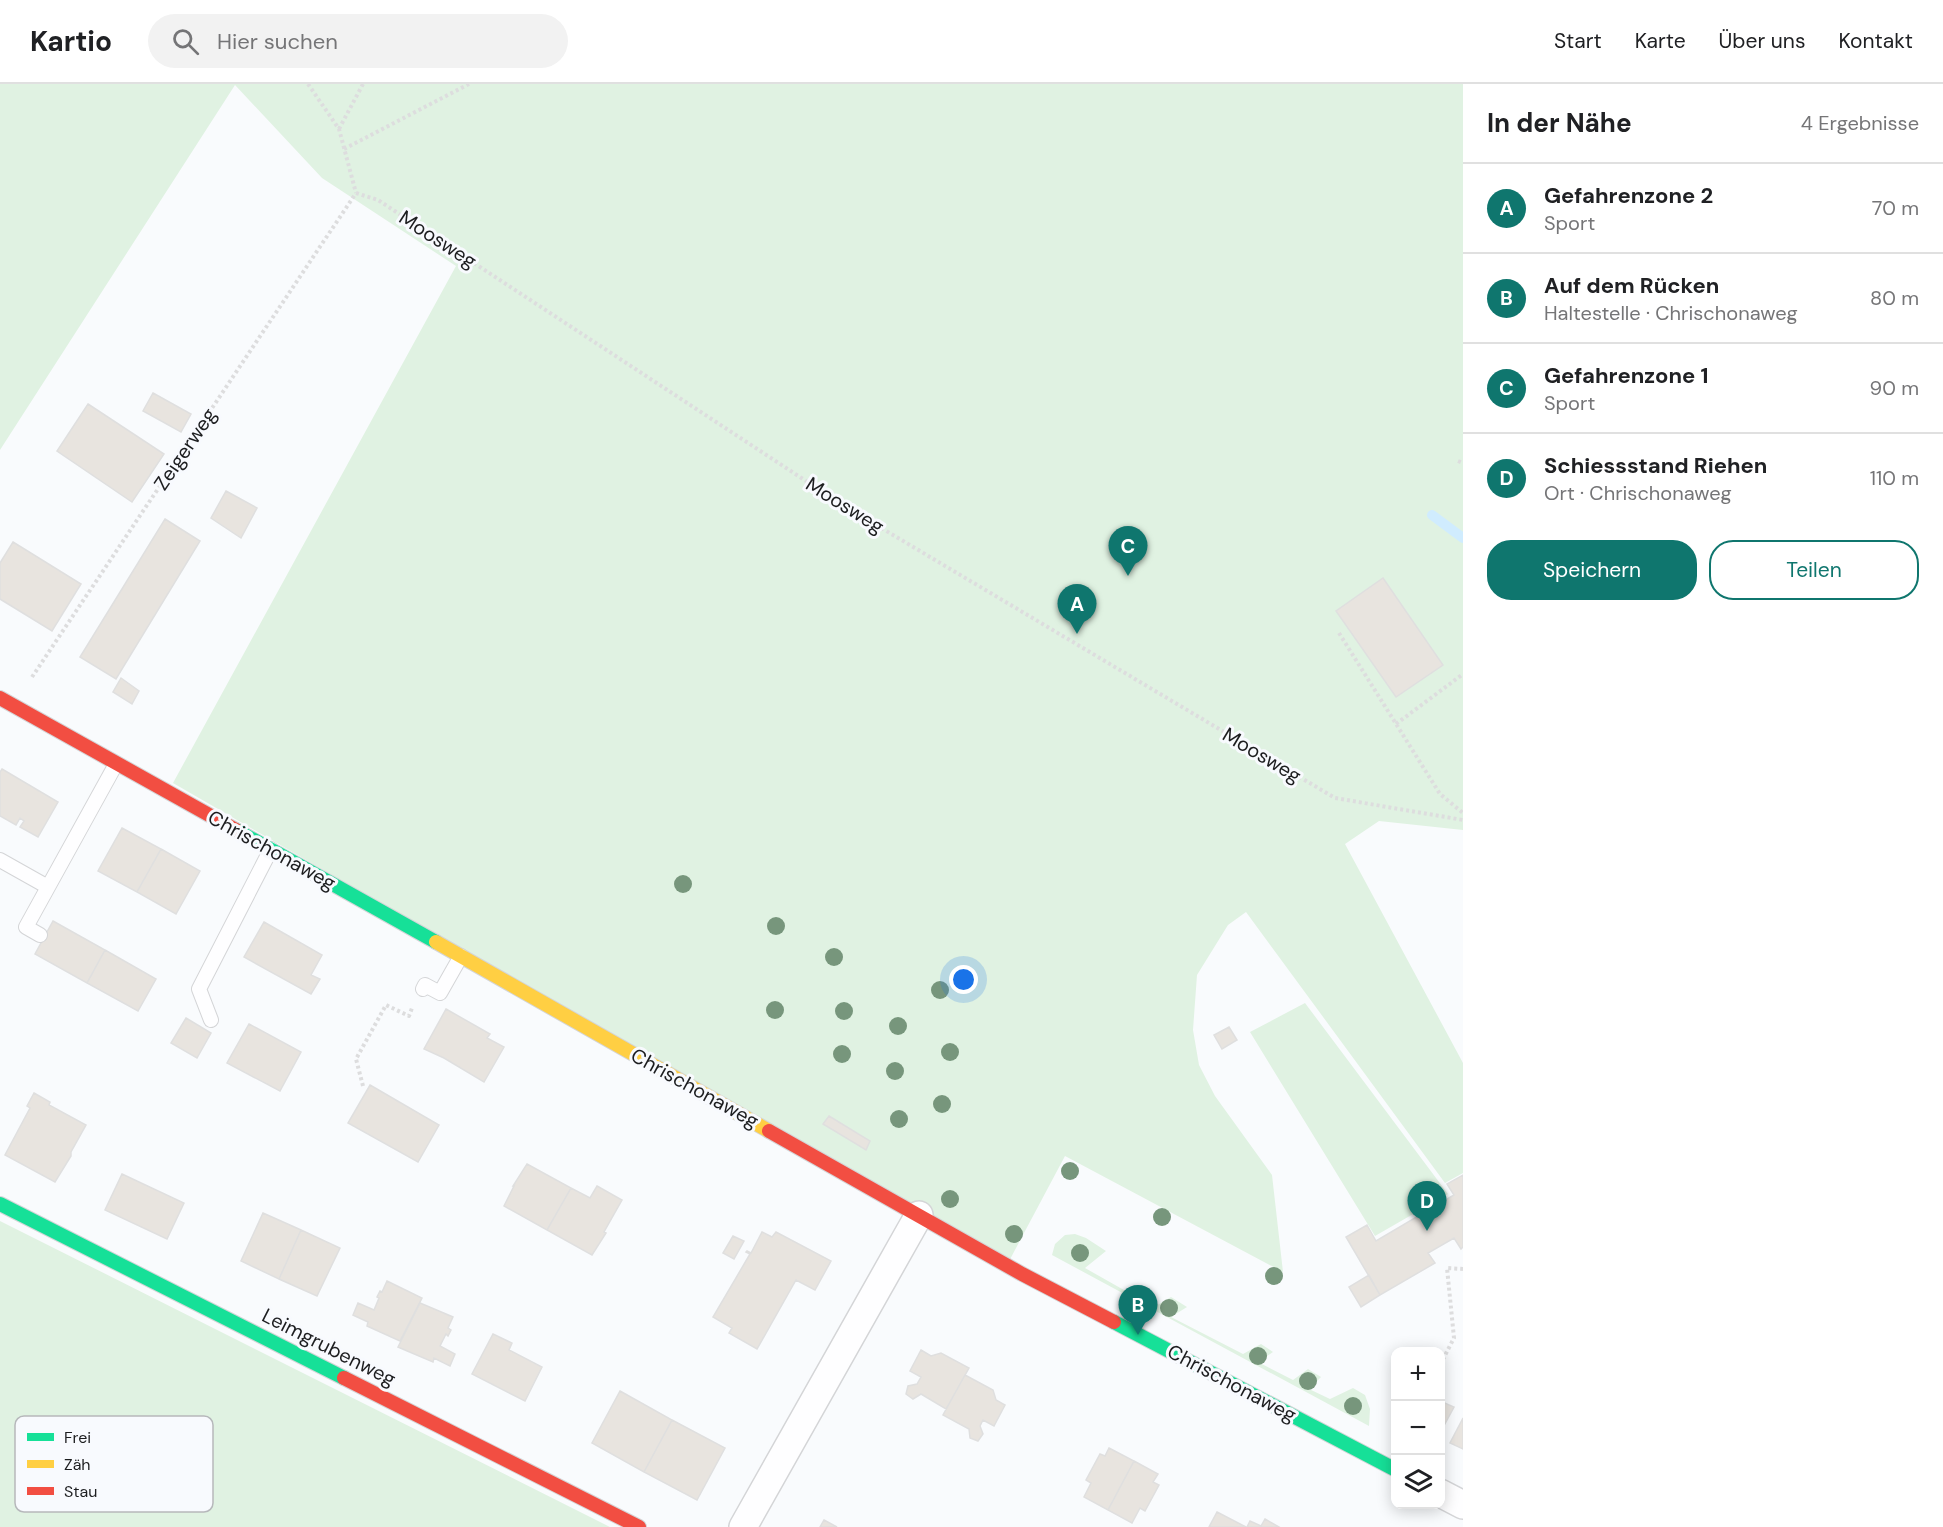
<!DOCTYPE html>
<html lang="de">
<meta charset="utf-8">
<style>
body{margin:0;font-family:"DM Sans",sans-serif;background:#f2f2f2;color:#202124}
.controls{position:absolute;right:18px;bottom:18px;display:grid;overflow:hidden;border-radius:12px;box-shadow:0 3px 15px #0003}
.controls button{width:54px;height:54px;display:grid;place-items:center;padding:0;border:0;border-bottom:2px solid #e0e0e0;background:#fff;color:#202124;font:30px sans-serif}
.you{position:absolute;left:964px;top:896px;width:21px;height:21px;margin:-15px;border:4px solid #fff;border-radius:50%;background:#1a73e8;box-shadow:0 0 0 9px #1a73e833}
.badge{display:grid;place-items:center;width:39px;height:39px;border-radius:50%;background:#0f766e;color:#fff;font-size:20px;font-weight:700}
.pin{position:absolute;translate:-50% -50px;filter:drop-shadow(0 2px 3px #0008)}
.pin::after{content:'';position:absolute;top:32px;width:21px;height:18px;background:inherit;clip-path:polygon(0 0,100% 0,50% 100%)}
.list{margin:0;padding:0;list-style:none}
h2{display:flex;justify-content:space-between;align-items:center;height:78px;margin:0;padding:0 24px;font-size:26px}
h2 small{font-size:20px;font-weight:400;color:#757577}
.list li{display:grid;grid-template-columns:39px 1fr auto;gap:18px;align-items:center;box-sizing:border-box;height:90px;padding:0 24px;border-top:2px solid #e0e0e0}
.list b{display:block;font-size:22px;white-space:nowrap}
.list p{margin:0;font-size:20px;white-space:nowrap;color:#757577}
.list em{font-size:20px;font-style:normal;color:#757577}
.actions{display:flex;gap:12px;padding:18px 24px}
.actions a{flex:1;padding:14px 0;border:2px solid #0f766e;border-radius:24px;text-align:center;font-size:21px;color:#0f766e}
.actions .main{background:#0f766e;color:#fff}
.icon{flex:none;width:33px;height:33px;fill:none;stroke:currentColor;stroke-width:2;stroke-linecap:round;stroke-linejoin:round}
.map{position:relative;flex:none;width:1463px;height:1443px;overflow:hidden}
header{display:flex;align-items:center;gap:36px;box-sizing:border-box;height:84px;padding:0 30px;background:#fff;border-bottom:2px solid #e0e0e0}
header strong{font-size:28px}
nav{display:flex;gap:33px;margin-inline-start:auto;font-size:21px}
.search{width:420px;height:54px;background:#f2f2f2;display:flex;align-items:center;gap:15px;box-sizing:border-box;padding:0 21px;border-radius:33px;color:#757577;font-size:22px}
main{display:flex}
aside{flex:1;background:#fff}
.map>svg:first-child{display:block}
.green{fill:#e0f2e2}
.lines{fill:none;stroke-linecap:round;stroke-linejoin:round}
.stream{stroke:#d0ecfe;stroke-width:10}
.building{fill:#e8e4df;stroke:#dfdfdf;stroke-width:1.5}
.lane-casing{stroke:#d4d5d7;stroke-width:16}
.street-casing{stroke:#d4d5d7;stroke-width:30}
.fast-casing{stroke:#d4d5d7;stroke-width:16}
.slow-casing{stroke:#d4d5d7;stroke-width:16}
.jam-casing{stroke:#d4d5d7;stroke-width:16}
.path{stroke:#ddddde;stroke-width:4;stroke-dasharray:3 3;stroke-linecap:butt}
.lane{stroke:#fefeff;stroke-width:14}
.street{stroke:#fefeff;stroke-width:27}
.fast{stroke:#16e098;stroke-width:14}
.slow{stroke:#ffcf43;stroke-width:14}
.jam{stroke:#f24e42;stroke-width:14}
.tree{fill:#77967c}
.labels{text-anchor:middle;stroke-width:6;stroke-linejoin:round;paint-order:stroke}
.street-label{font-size:20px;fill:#1c1d1f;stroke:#f8fafe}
.key{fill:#f8fafe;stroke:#b6b8bb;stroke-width:1.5}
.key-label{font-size:16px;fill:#1c1d1f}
</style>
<header>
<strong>Kartio</strong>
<div class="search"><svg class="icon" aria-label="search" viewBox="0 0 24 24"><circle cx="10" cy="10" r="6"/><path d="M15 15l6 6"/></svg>Hier suchen</div>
<nav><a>Start</a><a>Karte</a><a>Über uns</a><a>Kontakt</a></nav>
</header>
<main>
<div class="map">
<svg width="1463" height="1443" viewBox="0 0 1463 1443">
<rect width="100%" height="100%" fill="#f9fbfd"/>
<path class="green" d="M0,0h1463v746l-84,-9 -34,23 118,219v110l-18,10 -199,-271 -18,13 -31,50 -4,55 6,35 16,31 57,79 11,97 -218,-116 -58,109 -834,-482 283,-517 -134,-88 -87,-93 -235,365z
M1305,919l143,191 -73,42 -125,-204z
M0,1137l610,306h-610z
M1075,1150l11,4 20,13 -21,17 69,39 17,-10 16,10 -16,10 72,37 18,-10 12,8 -15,10 35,18 15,-11 13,8 -12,12 21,10 23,-11 12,7 5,14 -1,17 -317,-171 3,-11 10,-9z"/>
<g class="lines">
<path class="stream" d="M1432,431l31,23"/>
</g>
<path class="building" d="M153,309l38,21 -10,18 -38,-21z
M88,320l76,50 -32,48 -75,-51z
M226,407l31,17 -16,30 -30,-20z
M165,435l35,22 -84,138 -36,-22z
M13,458l68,42 -29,47 -52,-32v-36z
M1383,494l60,87 -47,32 -60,-86z
M121,594l18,13 -7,13 -19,-12z
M2,685l56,33 -20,35 -18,-10 4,-6 -4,-3 -4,7 -16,-9v-44z
M122,744l39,21 -24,43 -39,-21z
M161,765l39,22 -24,43 -39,-22z
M53,837l52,29 -18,33 -52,-29z
M264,838l58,33 -11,20 9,4 -9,15 -67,-37z
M105,866l51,29 -18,32 -51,-28z
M446,925l44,25 -3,4 17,9 -20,35 -40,-24 -20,-9z
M186,934l25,15 -14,25 -26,-15z
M249,940l52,28 -21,39 -53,-28z
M1229,943l8,13 -15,9 -8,-14z
M370,1001l69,40 -21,37 -70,-39z
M34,1009l16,9 -1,3 37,20 -15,27v4l-16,26 -50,-27 25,-47 -3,-2z
M829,1032l41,25 -4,9 -43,-26z
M527,1080l44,24 -24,42 -43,-24 10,-20h-1z
M122,1090l62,29 -17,36 -62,-29z
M1463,1091v72l-2,2 -7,-11 -26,15 7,10 -55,32 -34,-58 21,-12 9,16 78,-46 -7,-11z
M597,1102l25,14 -18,32 2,1 -14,22 -45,-25 24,-42 19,10z
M263,1129l38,17 -22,49 -38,-18z
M301,1146l39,18 -23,48 -38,-17z
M762,1148l10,5 4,-5 55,29 -16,29 -19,-10 -39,69 -28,-16 3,-5 -19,-11 37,-63 -4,-2 1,-1 4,2z
M733,1152l11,5 -10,18 -11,-6z
M1369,1191l11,20 -19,12 -12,-20z
M387,1197l35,17 -22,43 -33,-15 1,-4 -15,-7 5,-12 16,7 5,-12 -2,-1 3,-6 2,1z
M420,1219l33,14 -5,11 3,2 -3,6 -2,-2 -6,12 15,8 -5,12 -16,-8 -1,4 -35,-15z
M493,1250l19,9 -3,7 33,17 -17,34 -53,-27z
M921,1266l10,6 10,-3 28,15 -23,41 -25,-15 -8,5 -7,-5 2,-8 9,-2 4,-7 -11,-6z
M965,1291l28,15 3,10 9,5 -11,21 -11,-6 -3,6 3,8 -5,7 -8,-3 -1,-9 -26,-14z
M620,1307l52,29 -28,52 -52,-29z
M1440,1317l14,6 -14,26z
M1463,1334v31l-13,-6z
M672,1336l53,28 -28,52 -53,-28z
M1109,1364l25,13 -26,49 -24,-13 7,-14 -5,-3 14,-26 5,2z
M1134,1377l24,13 -5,8 6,3 -14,26 -5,-3 -8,15 -24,-13z
M1217,1428l29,15h-37z
M1265,1435l14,8h-32l3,-6 11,5z
M824,1436l13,7h-17z"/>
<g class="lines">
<g class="lane-casing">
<path id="lane" d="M0,776l48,27
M40,851l-14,-8 90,-163
M423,905l2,-4 15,8 21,-37
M211,936l-12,-31 72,-140"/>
</g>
<g class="street-casing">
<path id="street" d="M1440,1409l23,12
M743,1443l176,-312"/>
</g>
<g class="fast-casing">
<path id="fast" d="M236,746l200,112
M0,1120l344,174
M1114,1238l282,148"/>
</g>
<g class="slow-casing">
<path id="slow" d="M436,858l333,189"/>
</g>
<g class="jam-casing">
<path id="jam" d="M0,614l236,132
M769,1047l253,143 92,48
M344,1294l295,149"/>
</g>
<path class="path" d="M308,0l31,45 17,64
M339,45l24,-45
M344,65l125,-65
M356,109l22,7 463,304 494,294 128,22
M1458,377l5,2
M1339,549l101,161 23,19
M32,593l324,-484
M1396,640l67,-50
M363,1002l-7,-27 30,-54 23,11 3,-8
M1440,1281l14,-27 -7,-70 16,1"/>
<use href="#lane" class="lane"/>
<use href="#street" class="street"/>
<use href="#fast" class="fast"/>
<use href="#slow" class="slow"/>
<use href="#jam" class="jam"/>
</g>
<g class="tree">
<circle cx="683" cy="800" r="9"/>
<circle cx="776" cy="842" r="9"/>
<circle cx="834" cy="873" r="9"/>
<circle cx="940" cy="906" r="9"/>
<circle cx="775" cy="926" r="9"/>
<circle cx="844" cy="927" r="9"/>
<circle cx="898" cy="942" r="9"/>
<circle cx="950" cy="968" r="9"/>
<circle cx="842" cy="970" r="9"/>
<circle cx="895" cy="987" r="9"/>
<circle cx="942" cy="1020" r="9"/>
<circle cx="899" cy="1035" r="9"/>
<circle cx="1070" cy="1087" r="9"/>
<circle cx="950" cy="1115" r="9"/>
<circle cx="1162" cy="1133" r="9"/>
<circle cx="1014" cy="1150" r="9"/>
<circle cx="1080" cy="1169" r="9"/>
<circle cx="1274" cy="1192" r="9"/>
<circle cx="1169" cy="1224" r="9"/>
<circle cx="1258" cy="1272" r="9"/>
<circle cx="1308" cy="1297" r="9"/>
<circle cx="1353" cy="1322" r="9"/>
</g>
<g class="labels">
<g class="street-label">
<text transform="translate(438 155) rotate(33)" y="7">Moosweg</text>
<text transform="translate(185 365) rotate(-56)" y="7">Zeigerweg</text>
<text transform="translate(845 421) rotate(32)" y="7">Moosweg</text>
<text transform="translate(1262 671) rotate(31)" y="7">Moosweg</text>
<text transform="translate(272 766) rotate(29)" y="7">Chrischonaweg</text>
<text transform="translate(695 1004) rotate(29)" y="7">Chrischonaweg</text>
<text transform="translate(329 1263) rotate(27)" y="7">Leimgrubenweg</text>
<text transform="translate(1232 1299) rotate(28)" y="7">Chrischonaweg</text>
</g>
</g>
<rect x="15" y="1332" width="198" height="96" rx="9" class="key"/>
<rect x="27" y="1349" width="27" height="8" fill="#16e098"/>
<rect x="27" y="1376" width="27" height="8" fill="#ffcf43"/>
<rect x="27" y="1403" width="27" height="8" fill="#f24e42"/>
<g class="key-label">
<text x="64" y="1359">Frei</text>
<text x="64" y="1386">Zäh</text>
<text x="64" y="1413">Stau</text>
</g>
</svg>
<div class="controls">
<button>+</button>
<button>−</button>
<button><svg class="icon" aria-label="layers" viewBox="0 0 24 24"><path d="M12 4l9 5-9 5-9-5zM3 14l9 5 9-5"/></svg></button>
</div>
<div class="you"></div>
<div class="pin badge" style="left:1077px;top:550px">A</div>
<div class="pin badge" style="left:1138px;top:1251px">B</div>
<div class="pin badge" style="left:1128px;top:492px">C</div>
<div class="pin badge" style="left:1427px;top:1147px">D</div>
</div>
<aside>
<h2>In der Nähe<small>4 Ergebnisse</small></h2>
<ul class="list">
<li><span class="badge">A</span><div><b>Gefahrenzone 2</b><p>Sport</p></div><em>70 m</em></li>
<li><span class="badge">B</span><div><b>Auf dem Rücken</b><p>Haltestelle · Chrischonaweg</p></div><em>80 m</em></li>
<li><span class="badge">C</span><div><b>Gefahrenzone 1</b><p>Sport</p></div><em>90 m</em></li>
<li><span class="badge">D</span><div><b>Schiessstand Riehen</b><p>Ort · Chrischonaweg</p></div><em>110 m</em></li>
</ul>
<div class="actions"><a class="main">Speichern</a><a>Teilen</a></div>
</aside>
</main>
